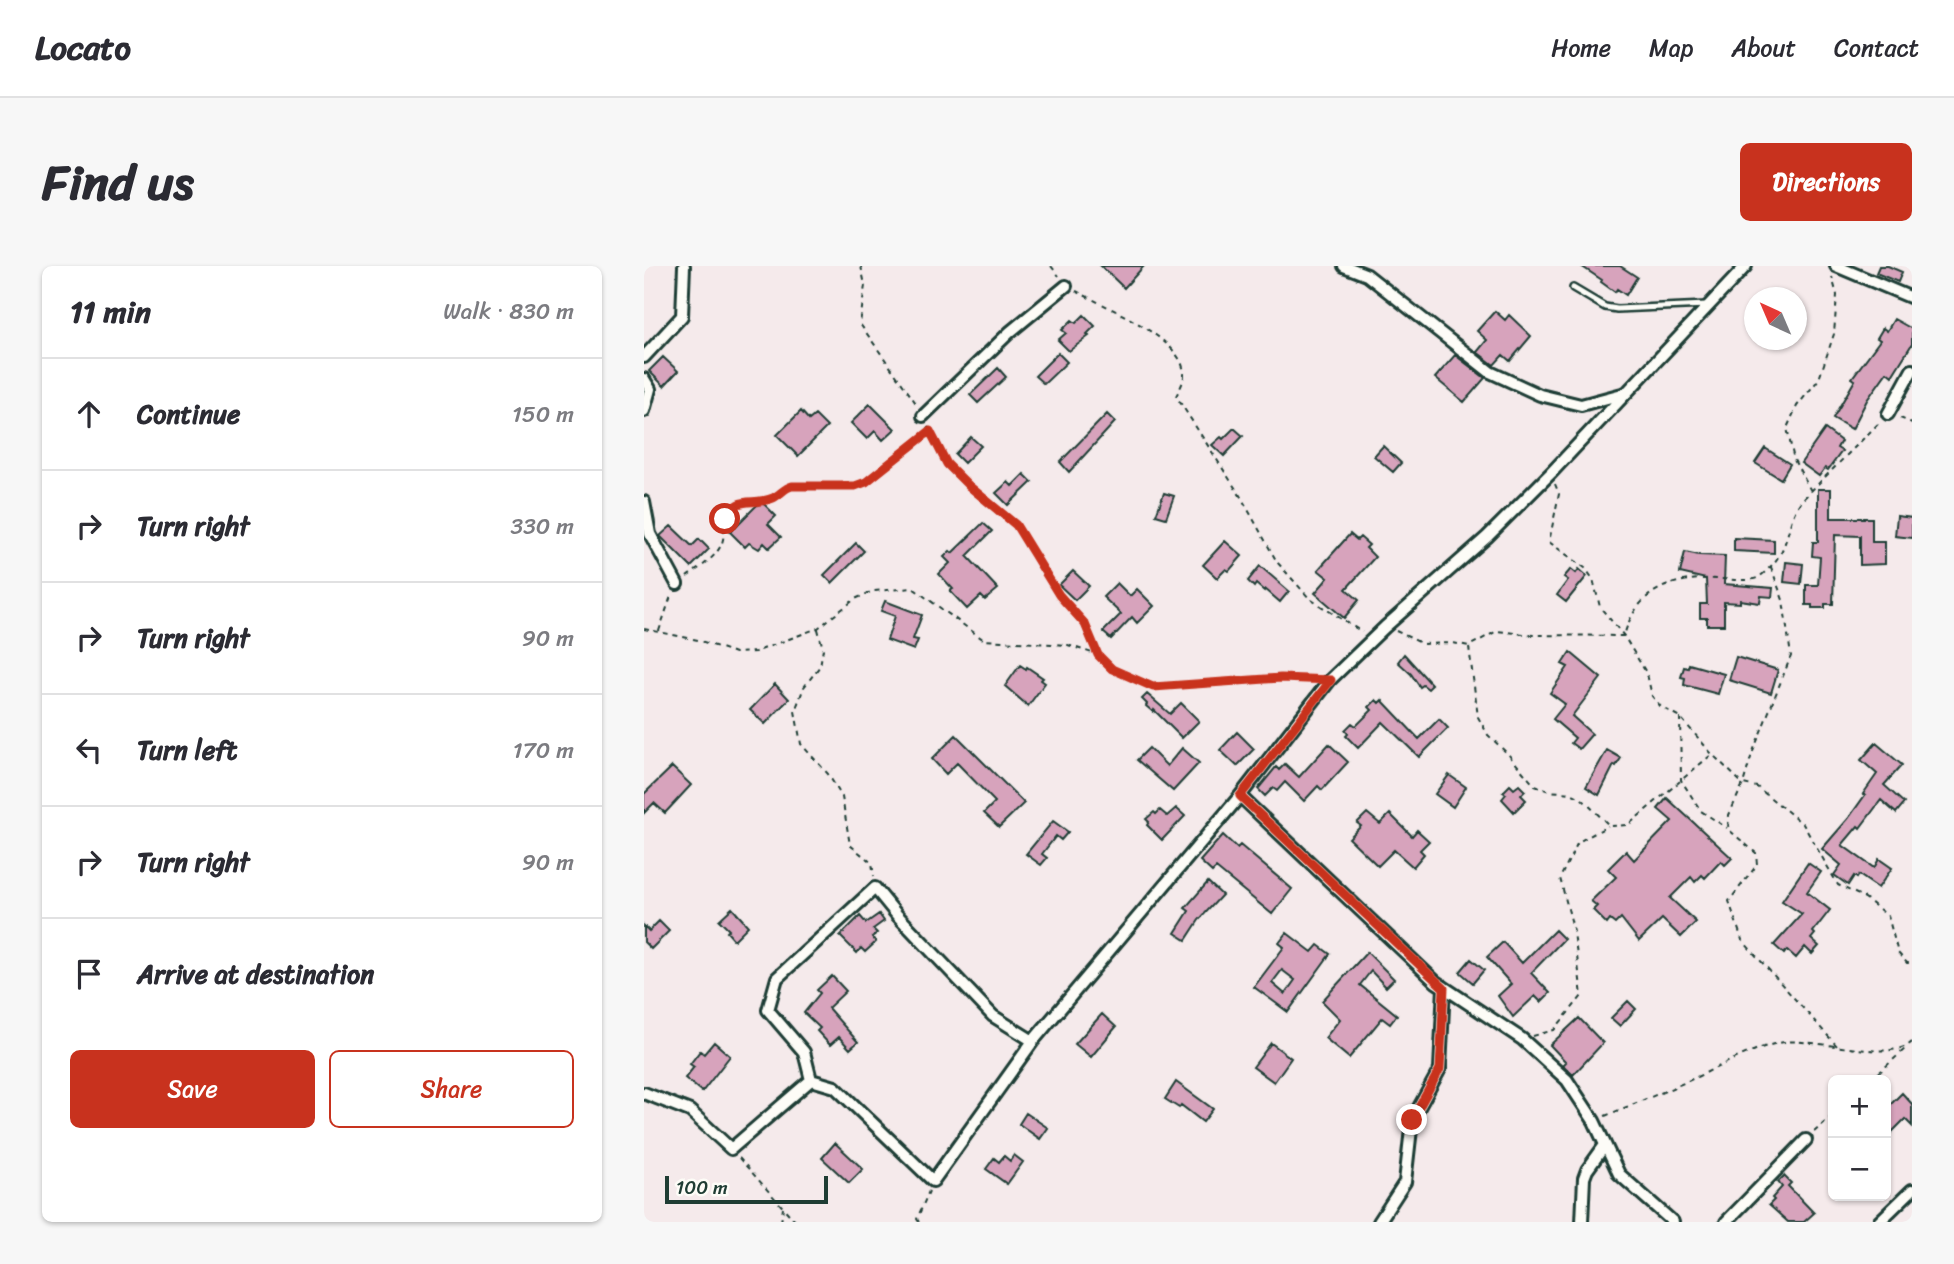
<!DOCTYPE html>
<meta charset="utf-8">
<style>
body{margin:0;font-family:Sriracha,sans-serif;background:#f7f7f7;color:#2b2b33}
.controls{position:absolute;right:21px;bottom:21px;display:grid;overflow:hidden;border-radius:10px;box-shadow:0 2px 5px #0004}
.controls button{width:63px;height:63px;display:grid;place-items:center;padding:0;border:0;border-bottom:2px solid #e1e1e2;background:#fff;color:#2b2b33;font:35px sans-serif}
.compass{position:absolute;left:1100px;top:21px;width:63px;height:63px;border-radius:50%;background:#fff;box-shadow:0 2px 5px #0004;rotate:316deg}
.scale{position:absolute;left:21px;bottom:18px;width:163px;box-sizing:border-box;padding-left:7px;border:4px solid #1f3d34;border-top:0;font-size:19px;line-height:24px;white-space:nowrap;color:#1f3d34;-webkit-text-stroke:5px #fdfcf7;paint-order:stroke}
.stop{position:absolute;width:21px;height:21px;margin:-16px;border:5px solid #c8321e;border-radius:50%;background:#fff}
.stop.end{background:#c8321e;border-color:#fff;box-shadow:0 2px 7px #0008}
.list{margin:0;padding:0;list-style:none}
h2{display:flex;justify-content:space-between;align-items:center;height:91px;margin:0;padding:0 28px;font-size:30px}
h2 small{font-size:23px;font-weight:400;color:#7c7c81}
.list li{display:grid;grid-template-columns:46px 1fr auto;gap:21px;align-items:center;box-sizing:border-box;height:112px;padding:0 28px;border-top:2px solid #e1e1e2}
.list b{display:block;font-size:26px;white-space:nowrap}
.list em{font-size:23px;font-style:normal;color:#7c7c81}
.actions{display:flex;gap:14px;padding:21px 28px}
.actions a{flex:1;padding:16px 0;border:2px solid #c8321e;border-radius:10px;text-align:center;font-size:24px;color:#c8321e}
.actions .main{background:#c8321e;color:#fff}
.icon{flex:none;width:38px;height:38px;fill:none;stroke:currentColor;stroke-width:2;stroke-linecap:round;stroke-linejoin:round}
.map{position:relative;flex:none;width:1268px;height:956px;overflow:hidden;border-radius:10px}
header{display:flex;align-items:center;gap:42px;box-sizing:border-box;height:98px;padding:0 35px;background:#fff;border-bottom:2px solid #e1e1e2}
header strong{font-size:33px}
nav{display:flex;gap:38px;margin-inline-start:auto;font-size:24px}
.intro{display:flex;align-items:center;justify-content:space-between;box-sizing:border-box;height:168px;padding:0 42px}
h1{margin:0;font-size:49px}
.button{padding:18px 32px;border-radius:10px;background:#c8321e;color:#fff;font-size:24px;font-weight:700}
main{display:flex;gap:42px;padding:0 42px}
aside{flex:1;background:#fff;border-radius:10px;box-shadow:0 2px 5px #0004}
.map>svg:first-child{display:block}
.building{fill:#d7a3bc;stroke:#1f3d34;stroke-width:2;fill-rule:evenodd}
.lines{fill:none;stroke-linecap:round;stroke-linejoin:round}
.service-casing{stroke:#1f3d34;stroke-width:10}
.minor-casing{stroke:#1f3d34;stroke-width:16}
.path{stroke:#1f3d34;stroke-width:2;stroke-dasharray:5 5;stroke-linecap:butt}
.service{stroke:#fdfcf7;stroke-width:5}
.minor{stroke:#fdfcf7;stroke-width:10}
.route{stroke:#c8321e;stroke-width:9}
</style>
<header>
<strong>Locato</strong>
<nav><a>Home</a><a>Map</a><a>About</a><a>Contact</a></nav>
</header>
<div class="intro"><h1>Find us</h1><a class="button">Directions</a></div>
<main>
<aside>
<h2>11 min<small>Walk · 830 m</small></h2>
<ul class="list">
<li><svg class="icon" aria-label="ahead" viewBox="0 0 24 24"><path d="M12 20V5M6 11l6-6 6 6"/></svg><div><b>Continue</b></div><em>150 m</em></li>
<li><svg class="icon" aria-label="right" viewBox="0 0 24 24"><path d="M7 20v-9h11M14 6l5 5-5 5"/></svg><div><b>Turn right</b></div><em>330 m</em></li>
<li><svg class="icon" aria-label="right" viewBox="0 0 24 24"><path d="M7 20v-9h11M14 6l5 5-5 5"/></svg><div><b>Turn right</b></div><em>90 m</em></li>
<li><svg class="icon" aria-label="left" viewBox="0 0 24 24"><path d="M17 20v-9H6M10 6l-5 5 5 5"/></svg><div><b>Turn left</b></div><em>170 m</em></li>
<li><svg class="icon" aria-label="right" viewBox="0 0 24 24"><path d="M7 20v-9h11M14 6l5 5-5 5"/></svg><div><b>Turn right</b></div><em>90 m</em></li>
<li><svg class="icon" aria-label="arrive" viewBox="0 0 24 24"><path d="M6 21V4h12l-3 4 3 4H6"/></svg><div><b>Arrive at destination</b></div></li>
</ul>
<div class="actions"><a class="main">Save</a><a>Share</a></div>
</aside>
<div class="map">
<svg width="1268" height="956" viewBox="0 0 1268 956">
<rect width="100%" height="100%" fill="#f5eaeb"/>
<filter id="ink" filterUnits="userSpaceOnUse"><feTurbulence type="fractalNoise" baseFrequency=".0143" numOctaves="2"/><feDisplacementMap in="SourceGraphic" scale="14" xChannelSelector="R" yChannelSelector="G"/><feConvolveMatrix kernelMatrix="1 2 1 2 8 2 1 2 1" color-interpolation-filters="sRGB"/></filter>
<g filter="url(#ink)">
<path class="building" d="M457,0h43l-20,22z
M937,0h39l17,11 -11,18 -9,-6 -2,3 -14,-10 1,-2z
M1235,0h9l14,6 -4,10 -22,-9z
M851,45l10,9 4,-5 22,21 -21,25 -7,-6 -9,10 -17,-13 10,-12 -10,-9z
M440,49l11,11 -8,8 2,2 -20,15 -11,-11 8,-7 -4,-3 10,-10 4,3z
M1250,53l18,10v15l-20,32 -5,-4 -20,28 -15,29 -19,-11 22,-38 -3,-2 28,-38 -3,-2 6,-10 4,3z
M414,87l9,9 -23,22 -9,-8z
M811,89l30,23 -21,24 -29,-24z
M19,91l15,14 -14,15 -15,-15z
M354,102l8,9 -28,26 -8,-8z
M226,138l25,25 -12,11 -8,-9 -8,8 -16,-16z
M157,145l8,9 6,-5 12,12 -29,29 -21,-21z
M463,148l8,8 -46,50 -9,-10z
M590,162l9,8 -19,20 -12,-11 9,-8 2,2z
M1181,163l16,12 -4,7 5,3 -14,19 -3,-2 -6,8 -18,-13z
M327,171l10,9 -17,17 -9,-9z
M739,180l18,17 -8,9 -19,-16z
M1121,182l25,16 -9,15 -26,-16z
M380,208l8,8 -24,23 -12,-12 12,-11 4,4z
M1174,223h13v29h41v24h13v22l-25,1v-29l-25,-1 -2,69h-8v4h-13v-3h-6v-20h12l2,-28 -8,-1 1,-14h5z
M520,227l10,3 -8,22 -10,-3z
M117,235l15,15 -8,8 13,13 -12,11 -5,-5 -5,6 -10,-6 -4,4 -15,-15z
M1253,250l15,2v20l-17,-2z
M339,257l9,8 -25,25 31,33 -13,11 -4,-4 -14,13 -17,-18 3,-2 -14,-15 11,-11 -6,-6 6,-6 2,2z
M27,260l21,20 7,-7 10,10 -18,18 -31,-31z
M706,268l7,6 3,-3 9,8 -3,3 9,9 -29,32 13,11 -15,18 -29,-25 13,-15 -10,-8z
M1090,272l40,2v13l-40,-2z
M581,275l17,15 -13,15 -3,-2 -9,9 -14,-13z
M212,277l8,8 -32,32 -8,-8z
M1041,286l14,3 26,1 -1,28 49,4 -1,9 -11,-1 -1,7 -20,-3v3l-16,-1v23h-17v-7h-7v-14h7l-1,-25 -26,-6z
M1142,296l17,2 -2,20 -17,-2z
M616,300l29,25 -9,11 -15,-13 -1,2 -8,-7 -2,3 -6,-6z
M927,303l5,4 3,-4 8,7 -21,26 -9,-7 11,-15 -4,-3z
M429,305l16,15 -14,14 -16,-15z
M473,317l13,13 7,-7 17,17 -17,17 -5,-6 -21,22 -8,-7 18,-18 -18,-17z
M241,335l37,14 -9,24 5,1 -4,10 -27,-10 8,-24 -14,-5z
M926,386l31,26 -29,38 20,18 -13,15 -8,-6 4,-5 -22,-19 12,-15 -15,-11 18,-26 -6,-3z
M760,388l28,31 -4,4 -5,-4 -3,2 -9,-13 -13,-12z
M1092,391l42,13 -7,23 -42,-13z
M1045,398l35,10 -6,20 -34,-9 1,-7 -4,-1 3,-10 4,1z
M376,399l6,4 1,-2 16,11 -2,2 4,3 -17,23 -23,-20z
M131,418l14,15 -24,25 -15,-14z
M503,428l23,20 11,-11 18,18 -17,17 -28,-28 -1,2 -7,-6 1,-2 -5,-5z
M732,434l3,3 3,-3 37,39 20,-20 9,9 -29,29 -36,-35 -25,26 -12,-12 2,-2 -3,-4 7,-7 4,3 16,-16 -3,-3z
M593,466l17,17 -17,17 -17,-16z
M312,469l68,68 -25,24 -15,-14 11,-11 -38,-39 -11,11 -14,-15z
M1232,477l26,22 -18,20 20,18 -8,10 -15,-13 -21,28 -2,-2 -16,19 32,23 5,-9 13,9 -14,20 -19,-13 -2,3 -3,-2 -6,9 -14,-10 7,-10 -19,-16 26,-30 17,-24 -2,-1 14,-20 -16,-14z
M685,478l19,18 -26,28 -4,-4 -14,15 -19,-19 -8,9 -4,-3 -8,8 -7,-7 18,-22 3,3 6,-6 14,13z
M505,482l18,18 15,-18 17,15 -26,28 -36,-31z
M963,484l14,8 -5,8 -2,-1 -15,30 -13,-8z
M28,501l19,18 -26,28 -11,-10 -10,10v-19z
M805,509l17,12 -13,20 -18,-13z
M866,519l4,4 5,-4 6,6 -4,4 5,5 -12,12 -12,-13 4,-5 -3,-2z
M1023,532l65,60 -7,7 -4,-4 -16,17 -3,-3 -7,7 -4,-5 -21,21 26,24 -15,15 -19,-18 -23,22 -18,-23 -6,6 -5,-4 -3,4 -14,-14 4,-4 -6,-5 25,-24 -8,-8 18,-18 8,9 38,-39 -14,-12z
M532,542l9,8 -23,24 -15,-15 2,-3 -3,-3 8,-7 2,2 4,-4 7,6z
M723,547l13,11 10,-10 22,22 5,-6 12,11 -9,9 4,4 -11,13 -19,-17 -16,16 -29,-28 12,-12 -4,-3z
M409,555l15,11 -7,8 -5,-4 -14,18 5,4 -6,7 -15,-11z
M579,569l14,13 3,-3 52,44 -20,25 -56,-46 -4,4 -12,-11z
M1164,597l13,9 -14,20 23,18 -17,22 2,2 -4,5 8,7 -7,8 -7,-7 -9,11 -9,-8 -3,4 -10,-9 28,-31 -20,-13z
M564,616l14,13 -23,25 -13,20 -11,-7 14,-22 -4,-3z
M88,642l16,18 -14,14 -7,-8 2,-2 -10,-10z
M235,648l5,7 -11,8 4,4 -5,4 4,5 -11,10 -4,-4 -4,5 -17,-17 20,-20 6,7z
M15,655l10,10 -18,18 -7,-7v-16l5,5z
M911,664l9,9 -33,34 19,20 -9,9 -6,-6 -22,21 -15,-21 13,-12 -24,-27 16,-15 19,21z
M643,667l25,19 6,-7 12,9 -42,58 -34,-25 30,-40 -5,-4zM638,704l13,10 -10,14 -13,-11z
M723,686l27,27 -8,8 -15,-16 -11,14 37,30 -7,9 -8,-6 -33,40 -24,-20 15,-19 -18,-18z
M827,693l13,11 -11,13 -13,-11z
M188,710l14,15 -18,17 30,34 -8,7 -11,-12 -9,8 -13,-14 3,-3 -16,-15 16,-20 -3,-3z
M984,735l8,8 -16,17 -9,-8z
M458,748l14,13 -25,30 -16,-13z
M935,752l24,25 -30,32 -10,-10 3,-3 -16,-17z
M70,776l16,14 -28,36 -17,-14 9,-11 -4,-3 10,-13 4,3z
M627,777l20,15 -17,24 -21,-15z
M532,816l37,27 -10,13 -22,-17 -2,3 -14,-9z
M1258,827l10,11v22l-7,-7 -19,19v-29z
M382,847l22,15 -8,11 -21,-15z
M191,877l28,26 -14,14 -27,-25z
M370,889l9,7 -16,22 -21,-15 8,-11 5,4 5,-6 6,5z
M1140,910l7,7 -3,3 26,27 -10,9h-16l-19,-17 5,-5 -2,-2 10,-11 -4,-5z"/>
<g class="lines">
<g class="service-casing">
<path id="service" d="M929,22l32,19 12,2 90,-4"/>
</g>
<g class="minor-casing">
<path id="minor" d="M700,0l23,9 123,97 50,23 41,10 45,-12
M1192,0l76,32
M0,91l38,-41 2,-50
M0,113l6,10 -6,22
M1244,148l24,-44
M279,150l87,-84 56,-46
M0,236l6,32 27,50
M596,530l196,186 86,57 45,41 27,41 25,53 54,48
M167,814l-7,-28 -36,-42 9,-32 98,-90 22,27 96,101 40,25
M0,827l46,18 41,38 80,-69 24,7 98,94 100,-140 207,-245 90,-116 55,-53 102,-90 64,-64 195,-207
M735,956l26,-40 7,-62 28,-51 4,-82
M938,956l2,-44 3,-8 18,-25
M1082,956l80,-82
M1235,956l33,-32"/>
</g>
<path class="path" d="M217,0l4,19 -5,39 58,82
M407,0l8,10
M432,25c28,15 109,48 108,84 0,7 -5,15 -8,21l65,101 36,65 33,37 52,33
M1256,152l12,5
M284,161l19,37 22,23 47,38 43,70 26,29 12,31
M911,218l4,10 -10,48 36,26 8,11 7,28 24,29 23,38 5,22 9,11 19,10 32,37 31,30 -14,31 -1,14 28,24 1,12 -28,36 13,39 95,106
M1167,225l-17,-31 -7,-32 10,-22 22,-27 15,-45 3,-39 -5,-18
M1127,301l12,33 8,56 -39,98 -9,30 14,3 46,37 35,61 27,13 23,18 10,37 9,10h5
M43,311c12,-9 29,-19 35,-34 4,-12 0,-25 10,-36 10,-10 30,-3 42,-9 7,-3 10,-10 18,-12h63l11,-4 63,-51
M0,363l54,11 37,13 20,-1 63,-24 37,-29 18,-8 40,-3 71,52 84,5 30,10 14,14 41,18 128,-9 35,1
M174,363l5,20 -3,17 -16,21 -9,24 6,33 27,30 14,23 8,48 22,18 2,13
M15,365l13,-38
M752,365l27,13 30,-1 16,3 28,-15 36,4 91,1c13,-48 50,-59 95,-57 12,0 27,3 38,-1 6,-3 11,-9 16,-14 18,-21 13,-42 28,-63l80,-80
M825,381l9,70 10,18 20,19 27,32 14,5 22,2 10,5 29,28 18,-1 83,-70
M1036,451l1,63 20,31 26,17
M889,770l21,-6 28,-34 -8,-64 -14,-54 18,-36 30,-16
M1227,814l35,-32
M961,850c28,-12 57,-23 85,-36 28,-12 64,-34 95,-38 30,-4 106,21 127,0
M1170,866l19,-17
M95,892l57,64
M137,956l2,-14
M275,956l-2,-3 12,-28"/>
<use href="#service" class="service"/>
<use href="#minor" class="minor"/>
</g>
</g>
<g class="lines" filter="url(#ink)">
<path class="route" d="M81,253c14,-26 26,-12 48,-21 7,-3 11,-10 19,-12h63l11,-4 64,-51 17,33 22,22 47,39 43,70 26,29 13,31 14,14 41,18 128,-9 50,2 -91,116 204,192 -4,81 -28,51"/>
</g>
</svg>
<div class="controls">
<button>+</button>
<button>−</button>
</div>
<svg class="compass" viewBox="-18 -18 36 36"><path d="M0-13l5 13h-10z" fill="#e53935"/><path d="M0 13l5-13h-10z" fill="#7c7c81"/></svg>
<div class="scale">100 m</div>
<div class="stop" style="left:81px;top:253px"></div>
<div class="stop end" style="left:768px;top:854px"></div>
</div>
</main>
